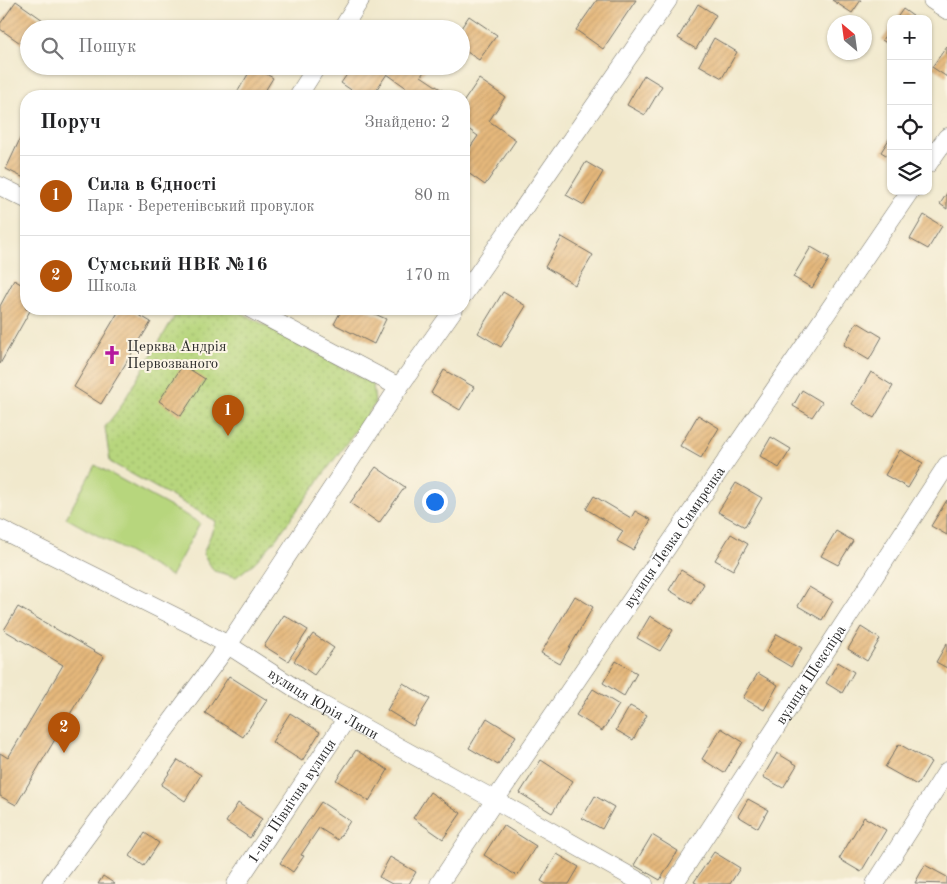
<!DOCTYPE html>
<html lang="uk">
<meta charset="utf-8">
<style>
body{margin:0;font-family:"Old Standard TT",serif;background:#f6f6f6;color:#202124}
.controls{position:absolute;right:15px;top:15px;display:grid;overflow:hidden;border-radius:10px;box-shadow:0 1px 4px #0004}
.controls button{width:45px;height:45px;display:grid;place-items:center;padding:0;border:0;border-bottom:1px solid #e0e0e0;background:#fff;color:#202124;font:25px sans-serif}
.compass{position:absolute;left:827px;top:15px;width:45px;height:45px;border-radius:50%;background:#fff;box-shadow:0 1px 4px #0004;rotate:331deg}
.you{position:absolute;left:434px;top:501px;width:18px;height:18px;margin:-12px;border:4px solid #fff;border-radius:50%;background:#1a73e8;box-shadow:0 0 0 8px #1a73e833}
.badge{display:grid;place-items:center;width:32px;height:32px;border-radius:50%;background:#b45309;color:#fff;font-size:16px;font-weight:700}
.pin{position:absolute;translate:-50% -41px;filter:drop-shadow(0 1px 2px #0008)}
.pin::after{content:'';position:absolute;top:26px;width:18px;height:15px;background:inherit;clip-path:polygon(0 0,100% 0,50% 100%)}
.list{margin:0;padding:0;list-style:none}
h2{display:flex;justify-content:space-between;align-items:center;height:65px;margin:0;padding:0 20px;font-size:21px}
h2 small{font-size:16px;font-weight:400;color:#757577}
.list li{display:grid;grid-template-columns:32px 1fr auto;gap:15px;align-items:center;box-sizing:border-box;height:80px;padding:0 20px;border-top:1px solid #e0e0e0}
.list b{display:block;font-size:19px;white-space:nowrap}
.list p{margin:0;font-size:16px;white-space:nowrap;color:#757577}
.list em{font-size:16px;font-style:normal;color:#757577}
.icon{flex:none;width:28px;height:28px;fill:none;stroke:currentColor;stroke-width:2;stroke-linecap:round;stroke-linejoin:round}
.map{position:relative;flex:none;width:947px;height:884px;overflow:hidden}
.search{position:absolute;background:#fff;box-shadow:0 1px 4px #0004;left:20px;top:20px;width:450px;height:55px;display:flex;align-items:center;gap:12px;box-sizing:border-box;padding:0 18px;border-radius:28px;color:#757577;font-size:19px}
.panel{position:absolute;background:#fff;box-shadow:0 1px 4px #0004;left:20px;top:90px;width:450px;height:225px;border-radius:20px}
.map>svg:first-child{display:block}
.grass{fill:url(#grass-dots);stroke:#718054}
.garden{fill:#b7d67d;stroke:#718054}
.building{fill:url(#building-hatch)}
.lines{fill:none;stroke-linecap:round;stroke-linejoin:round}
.minor-casing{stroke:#706e64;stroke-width:19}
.minor{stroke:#fff;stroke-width:18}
.labels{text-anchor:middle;stroke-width:4;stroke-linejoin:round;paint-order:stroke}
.poi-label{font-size:15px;fill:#2b2b2b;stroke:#fcf5e5;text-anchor:start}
.street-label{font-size:15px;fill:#2b2b2b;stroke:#fcf5e5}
</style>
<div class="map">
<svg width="947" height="884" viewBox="0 0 947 884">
<defs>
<pattern id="grass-dots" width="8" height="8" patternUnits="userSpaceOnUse" patternTransform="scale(1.25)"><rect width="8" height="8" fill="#b7d67d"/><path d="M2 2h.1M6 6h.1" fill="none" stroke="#9eb86c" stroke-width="1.8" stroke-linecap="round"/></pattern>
<pattern id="building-hatch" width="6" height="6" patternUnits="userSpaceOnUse" patternTransform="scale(1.25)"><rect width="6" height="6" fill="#e5b87c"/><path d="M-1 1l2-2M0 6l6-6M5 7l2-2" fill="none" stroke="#c59e6b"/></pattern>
</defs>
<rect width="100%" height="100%" fill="#fcf5e5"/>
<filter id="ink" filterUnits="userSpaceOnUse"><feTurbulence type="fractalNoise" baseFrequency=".02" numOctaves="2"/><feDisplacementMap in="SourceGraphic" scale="10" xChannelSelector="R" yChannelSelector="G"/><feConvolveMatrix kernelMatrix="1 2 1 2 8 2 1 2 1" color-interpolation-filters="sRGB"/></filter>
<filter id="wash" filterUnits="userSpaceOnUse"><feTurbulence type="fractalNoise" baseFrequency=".0096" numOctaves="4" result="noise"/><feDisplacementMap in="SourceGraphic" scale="20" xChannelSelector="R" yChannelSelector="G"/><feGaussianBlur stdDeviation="1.12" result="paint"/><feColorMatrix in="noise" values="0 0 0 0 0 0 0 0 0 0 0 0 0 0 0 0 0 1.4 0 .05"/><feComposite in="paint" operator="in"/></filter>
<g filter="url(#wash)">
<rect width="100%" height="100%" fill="#f1e9cd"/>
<path class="grass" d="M179,309h56l138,75 2,20 -102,139 -19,20 -18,14 -22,-6 -11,-17 13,-33 -106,-59 -5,-35 14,-18z"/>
<path class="garden" d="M95,465l105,58 -29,53 -105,-58z"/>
<g id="blocks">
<path class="building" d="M597,0h39l-33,49 -27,-19z
M832,0h29l-9,13z
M16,1l34,24 -3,4h-18v20l-29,-20v-5z
M698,4l18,11 -20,34 -18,-11z
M903,9l14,10h-21z
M469,16l28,19 -18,25 -18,-12v-20z
M891,27v19l-9,-6z
M714,38l23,14 -15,26 -23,-13z
M947,46v31l-15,-10z
M253,66l20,12 -11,18h-27z
M353,66h75l-7,10 30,20h-33l-31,-22 -15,22h-12l-19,-13z
M644,75l18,11 -17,29 -18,-10z
M479,79l26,18 -16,24 27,19 -31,45 -21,-15v-14l14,-20 -14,-10v-25z
M26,126v53l-20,-10z
M891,136v22l-10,-6z
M586,162l17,10 -19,33 -18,-10z
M947,193v16l-7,-5z
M924,215l18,11 -14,23 -18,-10z
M562,237l31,18 -18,30 -30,-18z
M811,247l19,11 -18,30 -19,-11z
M14,280l12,7v22h5l-31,55v-58z
M503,292l23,14 -25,41 -23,-14z
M120,309h9l22,13 -50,82 -27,-17z
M342,309h22l22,10 -12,25 -40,-20z
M857,322l25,15 -13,23 -25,-15z
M183,365l22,14 -24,37 -22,-15z
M444,370l30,17 -14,23 -29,-17z
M871,372l22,14 -19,32 -22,-14z
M802,390l20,12 -10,15 -19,-11z
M698,415l21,13 -18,30 -21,-12z
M771,437l20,12 -12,19 -19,-12z
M900,450l23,13 -15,25 -23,-13z
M376,467l29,20 -26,36 -29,-20z
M736,483l26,15 -17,29 -27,-15z
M594,496l37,22 4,-7 16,9 -18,30 -16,-9 6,-10 -37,-22z
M947,500v35l-16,-9z
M836,531l17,10 -15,24 -17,-9z
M731,534l17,10 -15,26 -18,-10z
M681,570l23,14 -12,20 -23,-14z
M809,587l24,14 -11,19 -24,-14z
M575,596l18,11 -33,57 -19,-11z
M18,607l86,50 -88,148 -16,-9v-43l8,5 55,-93 -59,-35z
M284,615l24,15 -20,31 -24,-15z
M650,616l23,14 -13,21 -23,-13z
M861,627l19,12 -13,22 -19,-12z
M313,634l21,14 -20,27 -20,-14z
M777,634l25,14 -11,19 -25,-15z
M947,643v25l-11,-6z
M616,661l21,12 -13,23 -21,-13z
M838,662l16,10 -12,21 -16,-10z
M758,673l20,12 -14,25 -21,-12z
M229,676l38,24 -24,37 -38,-24z
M403,683l27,16 -17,27 -26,-16z
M593,689l26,16 -17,26 -26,-16z
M630,706l17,9 -14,25 -17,-10z
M290,713l30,19 -18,29 -30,-19z
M487,718l29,18 -18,29 -29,-17z
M721,728l22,14 -19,31 -22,-14z
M899,744l32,18 -14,23 -32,-18z
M356,750l32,20 -19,31 -33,-21z
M777,753l20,12 -14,23 -20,-11z
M178,760l23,15 -16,26 -24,-16z
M541,760l32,21 -21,32 -32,-20z
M430,792l31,21 -18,26 -30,-21z
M595,796l19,11 -12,22 -20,-11z
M748,799l20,11 -10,18 -20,-12z
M321,802l29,19 -12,19 -19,-12 -18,27 3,1 -11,16 -13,-9z
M238,803l24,16 -12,19 -24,-16z
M864,817l22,13 -25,42 -22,-13z
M503,825l33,21 -19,30 -33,-21z
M145,833l14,10 -15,23 -14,-10z
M652,835l26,16 -18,29 -26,-15z
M714,852l26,16 -10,16h-32l-4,-2z
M557,854l22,13 -10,17h-23l-5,-3z
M390,857l26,15 -7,12h-17l-13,-7z
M925,865l22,12v7l-32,-1z
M103,876l12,8h-17z"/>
</g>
</g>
<g filter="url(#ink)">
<use href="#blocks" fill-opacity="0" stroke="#706e64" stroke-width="1"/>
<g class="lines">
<g class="minor-casing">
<g id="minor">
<path d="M932,0l15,10"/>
<path d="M342,29l18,-29"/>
<path d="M298,96l19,-30"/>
<path d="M928,164l19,-27"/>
<path d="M0,186l26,13"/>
<path d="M464,294l204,-294"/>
<path d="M251,309l148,78"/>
<path id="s1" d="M0,529l194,97 34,19 87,56 180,99 149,84"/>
<path d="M51,884l177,-239 171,-258 55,-78"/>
<path id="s2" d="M236,884l111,-166"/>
<path id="s3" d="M439,884l56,-84 415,-609"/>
<path id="s4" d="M674,884l273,-419"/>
<path d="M875,884l72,-113"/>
</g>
</g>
<use href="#minor" class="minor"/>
</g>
</g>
<defs>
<g id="church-bare" transform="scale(1.5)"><path d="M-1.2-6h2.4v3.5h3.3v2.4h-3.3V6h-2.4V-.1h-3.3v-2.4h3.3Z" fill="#b5179e" stroke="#fcf5e5" stroke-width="2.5" paint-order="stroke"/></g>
</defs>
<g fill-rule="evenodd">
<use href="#church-bare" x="112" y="355"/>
</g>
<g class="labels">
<g class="poi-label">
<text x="127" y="351">Церква Андрія<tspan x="127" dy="17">Первозваного</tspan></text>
</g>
<g class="street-label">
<text dy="5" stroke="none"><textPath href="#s3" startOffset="419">вулиця Левка Симиренка</textPath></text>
<text dy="5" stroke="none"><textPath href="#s4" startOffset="250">вулиця Шекспіра</textPath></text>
<text dy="5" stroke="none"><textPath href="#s1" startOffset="368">вулиця Юрія Липи</textPath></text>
<text dy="5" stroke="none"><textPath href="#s2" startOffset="100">1-ша Північна вулиця</textPath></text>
</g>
</g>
</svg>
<div class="controls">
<button>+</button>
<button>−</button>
<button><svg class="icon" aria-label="locate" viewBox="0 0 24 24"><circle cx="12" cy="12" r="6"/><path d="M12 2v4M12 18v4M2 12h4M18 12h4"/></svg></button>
<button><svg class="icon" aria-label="layers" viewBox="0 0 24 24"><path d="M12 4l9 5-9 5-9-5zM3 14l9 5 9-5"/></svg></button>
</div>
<svg class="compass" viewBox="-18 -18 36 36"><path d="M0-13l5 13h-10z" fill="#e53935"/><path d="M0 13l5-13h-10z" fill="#757577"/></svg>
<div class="you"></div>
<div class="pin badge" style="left:228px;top:436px">1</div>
<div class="pin badge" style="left:64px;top:753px">2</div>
<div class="search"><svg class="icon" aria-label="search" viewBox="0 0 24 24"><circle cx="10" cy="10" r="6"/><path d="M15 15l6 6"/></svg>Пошук</div>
<section class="panel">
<h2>Поруч<small>Знайдено: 2</small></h2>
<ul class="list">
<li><span class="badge">1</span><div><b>Сила в Єдності</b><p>Парк · Веретенівський провулок</p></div><em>80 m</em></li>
<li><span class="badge">2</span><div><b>Сумський НВК №16</b><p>Школа</p></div><em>170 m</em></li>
</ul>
</section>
</div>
